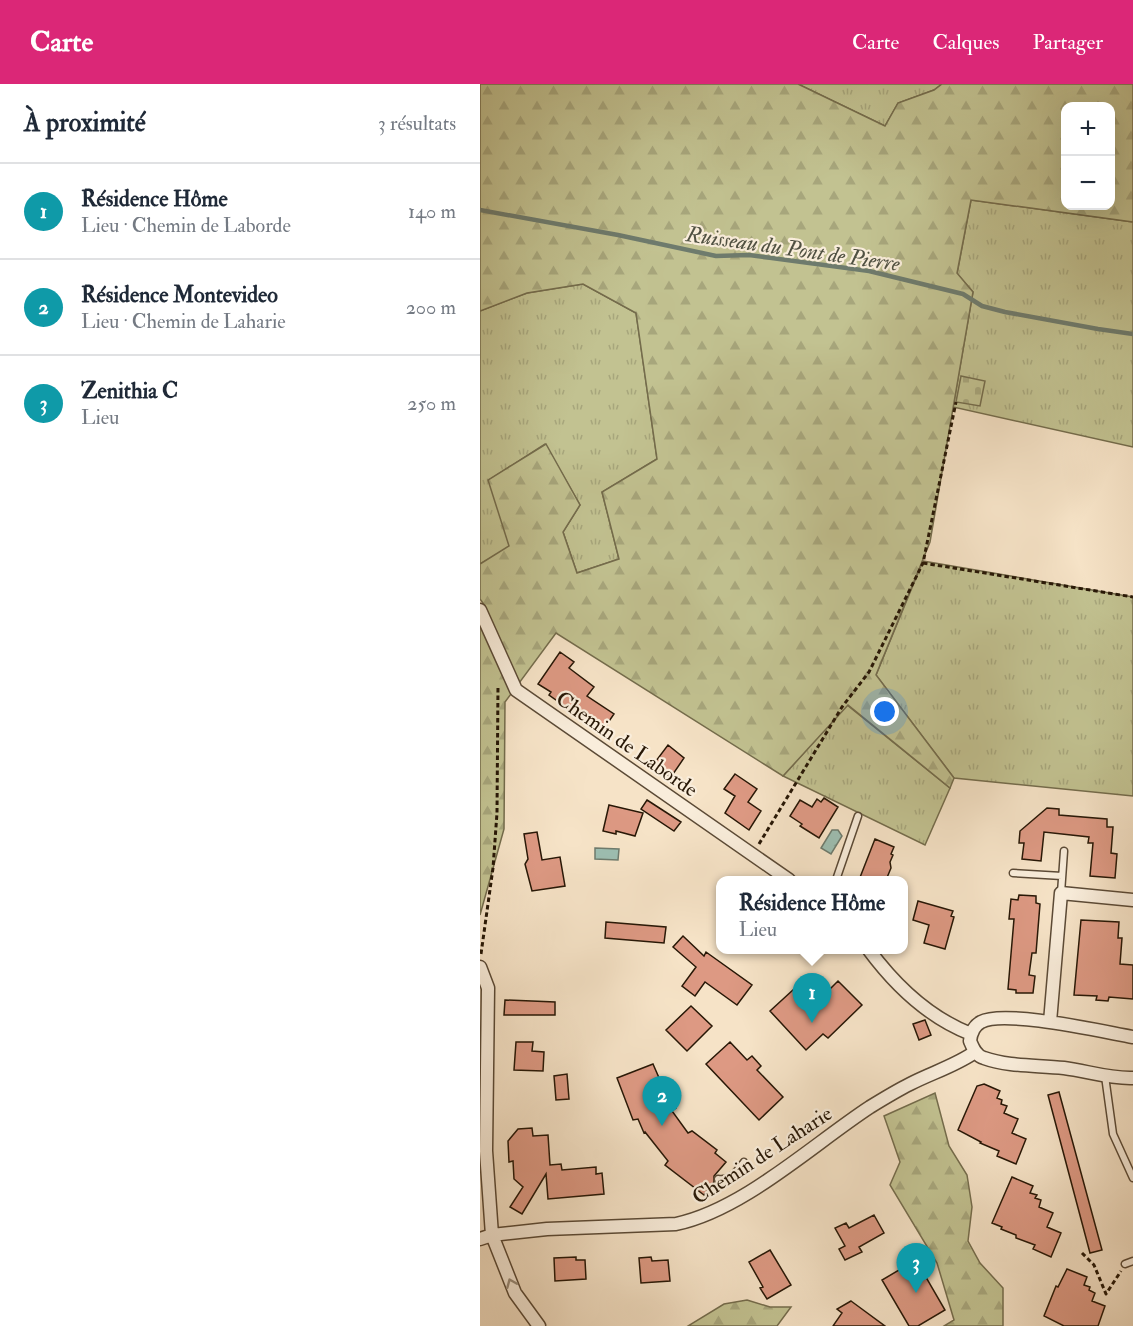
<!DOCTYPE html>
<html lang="fr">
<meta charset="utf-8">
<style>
body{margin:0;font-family:"IM FELL Double Pica",serif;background:#f6f6f7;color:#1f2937}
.controls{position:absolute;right:18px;top:18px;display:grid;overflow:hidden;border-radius:12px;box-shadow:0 6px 24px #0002}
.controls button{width:54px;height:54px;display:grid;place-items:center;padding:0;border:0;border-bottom:2px solid #e0e1e3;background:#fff;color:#1f2937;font:30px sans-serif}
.you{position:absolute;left:405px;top:628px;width:21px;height:21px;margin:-15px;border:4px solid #fff;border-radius:50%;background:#1a73e8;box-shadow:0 0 0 9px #1a73e833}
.badge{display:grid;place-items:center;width:39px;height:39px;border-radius:50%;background:#db2777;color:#fff;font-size:20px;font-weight:700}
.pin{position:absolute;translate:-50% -50px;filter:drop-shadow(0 2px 3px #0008)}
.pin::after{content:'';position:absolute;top:32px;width:21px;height:18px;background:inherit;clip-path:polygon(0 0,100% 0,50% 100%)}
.popup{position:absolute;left:236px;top:792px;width:192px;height:78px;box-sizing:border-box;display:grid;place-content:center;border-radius:12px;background:#fff;filter:drop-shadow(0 2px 4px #0005);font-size:20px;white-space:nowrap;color:#747a83}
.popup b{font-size:22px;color:#1f2937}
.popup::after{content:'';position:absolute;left:50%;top:100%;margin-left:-12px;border:12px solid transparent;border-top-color:#fff}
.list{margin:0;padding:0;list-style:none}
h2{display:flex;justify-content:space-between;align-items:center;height:78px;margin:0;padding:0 24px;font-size:26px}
h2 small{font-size:20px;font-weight:400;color:#747a83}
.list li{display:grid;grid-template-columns:39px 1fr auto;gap:18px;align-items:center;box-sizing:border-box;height:96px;padding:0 24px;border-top:2px solid #e0e1e3}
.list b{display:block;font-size:22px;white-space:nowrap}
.list p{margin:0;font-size:20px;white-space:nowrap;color:#747a83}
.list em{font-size:20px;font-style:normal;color:#747a83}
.map{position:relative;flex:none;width:653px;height:1242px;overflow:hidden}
header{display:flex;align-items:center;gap:36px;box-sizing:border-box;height:84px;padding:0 30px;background:#db2777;color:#fff}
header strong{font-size:28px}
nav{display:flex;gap:33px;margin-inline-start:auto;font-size:21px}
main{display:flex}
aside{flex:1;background:#fff}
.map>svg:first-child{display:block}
.grass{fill:url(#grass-tufts);stroke:#746c4c;stroke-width:1.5}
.forest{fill:url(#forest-firs);stroke:#746c4c;stroke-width:1.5;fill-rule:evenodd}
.cemetery{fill:url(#cemetery-stones);stroke:#746c4c;stroke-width:1.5}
.water{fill:url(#water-ripples);stroke:#6e7b6d;stroke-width:1.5}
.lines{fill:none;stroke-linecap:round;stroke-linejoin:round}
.stream{stroke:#6e7b6d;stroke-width:4.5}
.building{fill:#dd9983;stroke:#271706;stroke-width:1.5}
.service-casing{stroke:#5b4a36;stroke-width:9}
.minor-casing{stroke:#5b4a36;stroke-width:15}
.path{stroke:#271706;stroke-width:3;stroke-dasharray:4.5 3;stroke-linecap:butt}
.service{stroke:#f9eddb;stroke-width:6}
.minor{stroke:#f9eddb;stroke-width:12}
.oneway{stroke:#9a8d7b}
.labels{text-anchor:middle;stroke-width:4.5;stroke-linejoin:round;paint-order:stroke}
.street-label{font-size:21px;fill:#271706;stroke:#f9eddb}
.water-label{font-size:22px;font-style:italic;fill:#505142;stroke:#f9eddb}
</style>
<header>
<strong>Carte</strong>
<nav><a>Carte</a><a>Calques</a><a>Partager</a></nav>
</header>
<main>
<aside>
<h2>À proximité<small>3 résultats</small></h2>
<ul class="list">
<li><span class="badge" style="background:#0f9aa8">1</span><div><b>Résidence Hôme</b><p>Lieu · Chemin de Laborde</p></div><em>140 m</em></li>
<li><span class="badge" style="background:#0f9aa8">2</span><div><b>Résidence Montevideo</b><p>Lieu · Chemin de Laharie</p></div><em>200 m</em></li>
<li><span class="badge" style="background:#0f9aa8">3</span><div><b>Zenithia C</b><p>Lieu</p></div><em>250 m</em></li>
</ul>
</aside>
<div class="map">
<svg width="653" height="1242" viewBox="0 0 653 1242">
<defs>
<pattern id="grass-tufts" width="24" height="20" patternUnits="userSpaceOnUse" patternTransform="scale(1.5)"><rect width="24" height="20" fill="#c2c291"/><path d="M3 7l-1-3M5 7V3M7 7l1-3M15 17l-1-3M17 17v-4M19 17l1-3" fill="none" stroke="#a7a67c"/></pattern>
<pattern id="forest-firs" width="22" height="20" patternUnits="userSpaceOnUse" patternTransform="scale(1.5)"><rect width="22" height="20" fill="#c2c291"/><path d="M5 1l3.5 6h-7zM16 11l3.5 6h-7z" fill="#a7a67c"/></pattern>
<pattern id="cemetery-stones" width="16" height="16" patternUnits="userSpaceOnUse" patternTransform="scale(1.5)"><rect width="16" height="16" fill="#c2c291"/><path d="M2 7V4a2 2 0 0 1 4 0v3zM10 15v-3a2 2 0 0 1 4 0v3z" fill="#a7a67c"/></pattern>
<pattern id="water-ripples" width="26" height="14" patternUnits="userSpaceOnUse" patternTransform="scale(1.5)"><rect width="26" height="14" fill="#9dbeb1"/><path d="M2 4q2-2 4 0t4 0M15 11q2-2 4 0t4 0" fill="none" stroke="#87a397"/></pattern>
</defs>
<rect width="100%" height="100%" fill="#f6e3c7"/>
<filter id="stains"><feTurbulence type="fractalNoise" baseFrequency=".00333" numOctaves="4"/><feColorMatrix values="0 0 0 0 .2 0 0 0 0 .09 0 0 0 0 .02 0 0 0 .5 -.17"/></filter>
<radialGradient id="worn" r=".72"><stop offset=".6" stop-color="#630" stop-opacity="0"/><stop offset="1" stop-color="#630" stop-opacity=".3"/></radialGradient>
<path class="grass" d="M318,0h144l-8,6 -36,13 -13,23z
M491,116l162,22v225l-180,-40 20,-115 -16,-18z
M103,200l53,29 21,146 -55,33 17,67 -42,14 -14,-41 17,-27 -35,-61 -56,36 21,67 -30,17v-253l47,-18z
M443,477l210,36v199l-179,-18 -78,-103z
M367,621l103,83 -25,57 -142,-69z"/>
<path class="forest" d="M0,0h318l87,42 13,-23 36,-13 8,-6h191v138l-162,-22 -14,73 16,19 -43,250 -54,133 78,103 -4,10 -102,-83 -65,71 -227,-143 -51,69 -1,127 -24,86v-307l5,-2 -5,-7v-35l29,-18 -21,-66 58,-36 34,61 -17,27 14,41 42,-14 -17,-67 55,-33 -21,-146 -53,-29 -56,9 -47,18zM586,22h44v100h-44z
M455,1009l14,53 18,29 5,32 -4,34 12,22 23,25v38h-59l10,-6 -17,-57 -47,-78 10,-23 -16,-46z
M267,1216l23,7h21l-14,19h-89l36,-22z"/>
<path class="cemetery" d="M481,292l24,5 -5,25 -24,-4z"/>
<path class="water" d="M352,746h6l4,6 -11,18 -10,-6z
M115,764l24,1 -1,11 -23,-1z"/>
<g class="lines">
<path class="stream" d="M0,126l138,25 98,21 33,-1 120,16 94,23 19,12 23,6 93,17 35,5"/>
</g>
<path class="building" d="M80,568l14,10 -5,6 25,19 -7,9 27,18 -11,16 -28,-20 -2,2 -24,-17 2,-3 -13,-8z
M188,661l16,13 -13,19 -18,-12z
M255,690l22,15 -9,13 13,9 -12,19 -24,-17 10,-17 -11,-7z
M344,714l14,9 -19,31 -19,-12 2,-2 -12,-8 10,-16 12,7 5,-8 4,3z
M167,716l34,22 -7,9 -33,-22z
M129,721l34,8 -8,23 -19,-5v3l-13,-3z
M567,724l12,1v6l48,4v8h6l-2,26 6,1 -2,24 -25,-2 3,-33h-5l1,-6 -45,-5 -3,29 -19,-2 2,-16h-5l1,-12z
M57,748l5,28 18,-3 5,29 -33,5 -7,-27 3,-5 -4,-25z
M395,755l19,8 -3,7 2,1 -3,7 1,6 -5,12h-27z
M539,811l17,1v7l4,1 -4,49h-4l-3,22 6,1 -2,17h-17v-3l-8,-1 6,-70h-5l2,-20 7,1z
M438,817l35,10 -2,5 3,1 -9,32 -21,-6 5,-18 -16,-5z
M601,836l38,2 -1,16h4l-2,26 13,1v34l-24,-2 -1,4 -12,-1 1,-4 -23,-1z
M126,838l60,5 -2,16 -59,-5z
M203,852l21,20 2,-4 46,33 -15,20 -32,-23 -10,14 -13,-10 14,-19 -23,-20z
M358,897l24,24 -34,33 -5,-4 -17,16 -36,-39 24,-22 18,18z
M25,916l50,2v13h-51z
M211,922l21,20 -25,25 -21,-21z
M445,936l6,15 -12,5 -6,-16z
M36,958h17l-1,9 12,1 -1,19 -29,-1z
M250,958l17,18 5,-4 9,10 -4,4 26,27 -24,23 -53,-56z
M173,980l7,16 4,-1 12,29 -4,3 16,22 4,-2 25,19 -2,3 11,9 -12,14v6l-10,13 -39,-30 3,-4 -23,-29 -1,1 -6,-14 -5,1 -16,-42z
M87,990l2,25 -13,1 -2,-24z
M504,1000l16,7 -3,7 5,2 -1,4 6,2 -3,7 14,6 -6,14 14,6 -10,25 -19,-8 2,-5 -19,-8 1,-1 -23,-12 19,-44z
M579,1008l43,158 -12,3 -42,-158z
M52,1044l1,8 15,-1 2,30 11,-1 1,6 34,-3v7l6,-1 2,21 -56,5 -2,-25 -24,40 -12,-7 13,-20 -9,-8 -1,-18 -4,1 -1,-21 10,-12z
M532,1093l21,9 -3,7 7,2 -2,3 6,2 -2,7 14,6 -6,14 14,6 -10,24 -18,-8 2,-4 -19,-7v-3l-15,-6 1,-2 -10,-4z
M394,1131l10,18 -25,14 3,5 -17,8 -6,-11 6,-3 -10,-18 11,-5 3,5z
M290,1166l21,35 -24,14 -7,-11 3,-1 -14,-25z
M96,1173v3h9l1,19 -31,2 -1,-23z
M171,1173l1,4 16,-1 2,21 -29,2 -2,-25z
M436,1176l29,50 -27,16h-9l-27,-46z
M587,1185l20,8 -3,8 6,2 -1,3 6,3 -3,8 13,5 -7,20h-34l-20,-10 12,-30 2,1z
M371,1217l34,25h-52l9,-13 -5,-4z"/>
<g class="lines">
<g class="service-casing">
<path id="service" d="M533,789l49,3
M356,796l22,-64
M581,809l3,-42
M625,992l8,58 20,44
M238,1095c13,2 19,-8 26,-17
M645,1180l8,-3"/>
</g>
<g class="minor-casing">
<path id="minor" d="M0,526l36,80 273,190
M389,866c26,35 61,68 102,84
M0,883l8,21 -2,163 6,84 23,58 24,33
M570,938l11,-129 72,7
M653,953c-29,-5 -129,-28 -152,-15 -8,4 -10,11 -11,19 3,7 6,15 14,17 25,9 54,7 80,10 23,3 46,11 69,10
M0,1155l12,-4 55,-6 129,-5c67,-14 136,-79 194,-117 13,-8 26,-16 40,-23 21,-11 45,-18 65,-32"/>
</g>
<path class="path" d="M443,479l210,34
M279,760l83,-137 27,-35 54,-109 33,-161
M1,870l12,-86 4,-55 1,-128
M602,1169l12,12 12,29 15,-23"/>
<use href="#service" class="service"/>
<use href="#minor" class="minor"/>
</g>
<defs><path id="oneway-chevron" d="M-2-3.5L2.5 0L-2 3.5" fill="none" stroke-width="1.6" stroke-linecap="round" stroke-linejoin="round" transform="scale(1.5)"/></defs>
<use class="oneway" href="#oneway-chevron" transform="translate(31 1199) rotate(-113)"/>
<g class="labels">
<g class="street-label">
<text transform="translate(147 660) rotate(35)" y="7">Chemin de Laborde</text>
<text transform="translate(282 1071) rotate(-33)" y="7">Chemin de Laharie</text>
</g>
<g class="water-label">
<text transform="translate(313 164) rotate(8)" y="8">Ruisseau du Pont de Pierre</text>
</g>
</g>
<rect width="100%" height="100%" filter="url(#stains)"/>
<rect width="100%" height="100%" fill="url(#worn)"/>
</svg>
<div class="controls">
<button>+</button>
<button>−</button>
</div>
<div class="you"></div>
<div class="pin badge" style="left:332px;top:939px;background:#0f9aa8">1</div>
<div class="popup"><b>Résidence Hôme</b>Lieu</div>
<div class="pin badge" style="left:182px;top:1042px;background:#0f9aa8">2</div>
<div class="pin badge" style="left:436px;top:1209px;background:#0f9aa8">3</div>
</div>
</main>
